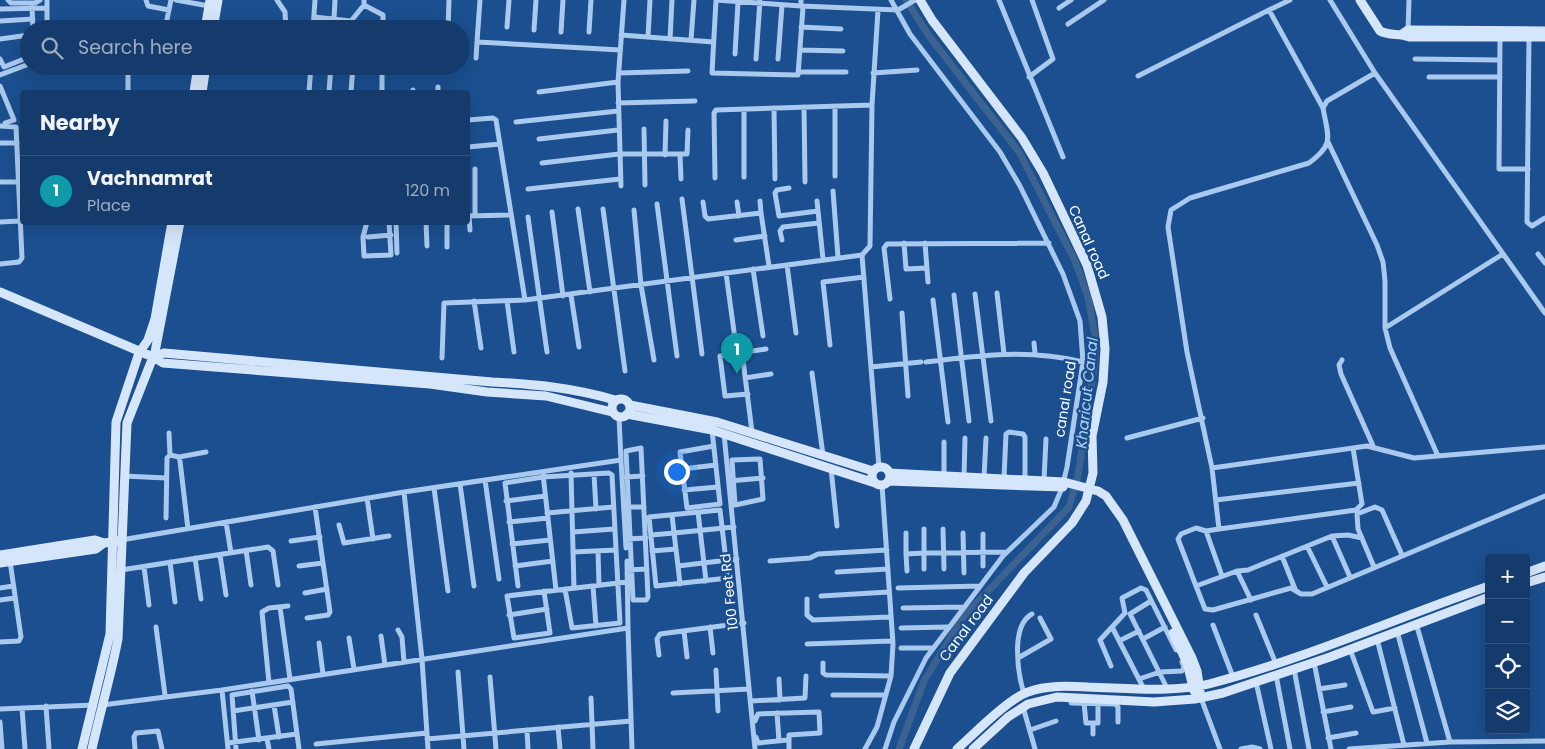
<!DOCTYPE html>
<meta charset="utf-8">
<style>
body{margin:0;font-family:Poppins,sans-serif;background:#214673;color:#f1f3f6}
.controls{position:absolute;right:15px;bottom:15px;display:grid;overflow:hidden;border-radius:5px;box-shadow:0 5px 20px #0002}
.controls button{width:45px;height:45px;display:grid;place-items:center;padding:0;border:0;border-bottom:1px solid #33557e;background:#143b6b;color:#f1f3f6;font:25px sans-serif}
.you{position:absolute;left:676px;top:471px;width:18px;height:18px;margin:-12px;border:4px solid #fff;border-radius:50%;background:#1a73e8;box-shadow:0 0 0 8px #1a73e833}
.badge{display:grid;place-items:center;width:32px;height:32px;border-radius:50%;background:#8c9099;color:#fff;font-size:16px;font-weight:700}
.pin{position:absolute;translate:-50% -41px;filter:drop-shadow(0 1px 2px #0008)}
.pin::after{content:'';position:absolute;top:26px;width:18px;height:15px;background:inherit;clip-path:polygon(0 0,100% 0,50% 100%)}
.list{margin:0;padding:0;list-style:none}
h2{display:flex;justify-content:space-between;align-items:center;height:65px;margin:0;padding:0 20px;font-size:21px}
h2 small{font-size:16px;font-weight:400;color:#9dadc1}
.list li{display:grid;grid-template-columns:32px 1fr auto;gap:15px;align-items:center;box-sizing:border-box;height:70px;padding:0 20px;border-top:1px solid #33557e}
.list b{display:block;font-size:19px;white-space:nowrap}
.list p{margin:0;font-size:16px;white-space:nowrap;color:#9dadc1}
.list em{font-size:16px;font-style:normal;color:#9dadc1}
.icon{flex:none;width:28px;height:28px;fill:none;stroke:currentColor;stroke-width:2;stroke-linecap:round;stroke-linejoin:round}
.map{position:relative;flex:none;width:1545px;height:749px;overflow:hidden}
.search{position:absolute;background:#143b6b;box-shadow:0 5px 20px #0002;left:20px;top:20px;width:450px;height:55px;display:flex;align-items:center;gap:12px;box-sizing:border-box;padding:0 18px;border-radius:28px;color:#9dadc1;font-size:19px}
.panel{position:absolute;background:#143b6b;box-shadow:0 5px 20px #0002;left:20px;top:90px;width:450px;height:135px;border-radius:5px}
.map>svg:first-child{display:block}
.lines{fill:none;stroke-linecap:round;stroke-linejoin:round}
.canal{stroke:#3c6290;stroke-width:7}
.street{stroke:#a9c9ee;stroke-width:5}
.secondary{stroke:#d6e6fa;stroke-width:9}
.labels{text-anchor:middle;stroke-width:5;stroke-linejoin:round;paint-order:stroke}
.street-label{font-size:14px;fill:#fff;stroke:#1b4f8f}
.water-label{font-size:15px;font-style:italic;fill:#b5d3f5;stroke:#1b4f8f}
</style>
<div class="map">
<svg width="1545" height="749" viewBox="0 0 1545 749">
<rect width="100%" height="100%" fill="#1b4f8f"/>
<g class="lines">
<path class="canal" d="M899,749l25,-68 39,-64 106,-110 9,-31 17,-115v-25l-7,-39 -13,-36 -56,-109 -90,-116 -23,-36"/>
<path class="street" d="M8,0l3,3h24l5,-3
M146,0l2,6 21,4
M176,0l33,6
M277,0l8,12 1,17
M364,0v5l19,10v14
M480,0l-3,42 143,8
M716,0l-4,73 86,2 5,-68
M716,0l85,6
M801,0v6l97,4 17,-10
M999,0l64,157
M1330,0l45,73 170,240
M32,8l1,21
M47,8v-8
M1059,8l12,-8
M0,9l47,-1v21
M1269,10l21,-10
M314,17l37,4 13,-16
M334,19l1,-19
M0,21l33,-2
M1068,24l36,-24
M507,27l2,-27
M801,27l40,2
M165,29l6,-29
M313,29l2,-29
M448,29l1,-29
M534,30l2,-30
M1408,30l1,-30
M561,32l2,-32
M589,32l2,-32
M621,35l92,7
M1529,36l-2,186 5,4 13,-8
M648,37l2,-37
M1500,37l-1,132h29
M0,39l29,-4
M670,39l2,-39
M691,40l3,-40
M800,50l43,1
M735,54l3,-52
M476,58l1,-16
M0,59l4,8 25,-10
M756,59l4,-59
M778,59l4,-54
M1415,59l85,1
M799,72h47
M619,73l69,-2
M873,73l44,-3
M0,75l29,-11
M1138,76l131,-66 54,98
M1029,77l24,-18 -21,-59
M1429,77h71
M0,86l14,34 -9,3
M438,87v5
M413,90v2
M128,92v-26
M309,92l2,-26
M329,92l2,-26
M351,92l2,-26
M382,92v-26
M539,92l79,-10
M618,103l77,-2
M835,106v70
M804,107l1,75
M774,108l1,71
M744,109v68
M468,120l25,-2 3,2 29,180 337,-45 17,212
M516,122l102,-11
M0,126l16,1 6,131 -3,4 -19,2
M644,129l1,56
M539,139l79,-9
M1328,142l49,103 6,17 2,19v47
M0,143h17
M468,147l32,-3
M665,155l1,-34
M680,155l1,24
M542,163l77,-9h68l1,-24
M475,169v47
M715,178l-1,-65 2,-3 156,-5
M0,182h19
M621,186l-3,-104 6,-82
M789,188l-12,2 -2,3 4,23 39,-5
M528,189l92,-10
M833,191l5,66
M682,199l20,155
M760,201l1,12
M817,201l6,58
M703,202l2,14 3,3 53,-6 8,53
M737,202l2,14
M657,204l20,152
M578,209l12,83
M603,209l22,162
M634,210l7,75 13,75
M552,212l11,84
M468,216l42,-1
M469,216l1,14
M528,217l19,135
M0,222l21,-1
M367,222l-4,15 1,19 27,-1 -2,-33
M396,222l1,31
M426,222l1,24
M447,222v25
M368,237l23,-2
M736,240l29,-4
M782,240l-2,-9 3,-4 36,-4
M904,243l2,26 21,-1
M925,243l3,39
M1538,254l7,9
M862,255l8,-9 2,-141 6,-95
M787,265l9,68
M753,269l10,67
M726,273l9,66
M997,293l7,61
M975,294l16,127
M571,295l8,52
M954,295l15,126
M890,299l-6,-51 3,-4 162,-1
M933,300l15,122
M474,301l7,47
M507,301l7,51
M902,313l6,83
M1034,343l1,10
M830,345l-7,-63 41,-5
M742,352l10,80
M442,358l2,-55 81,-3
M1342,360l-3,5 2,9 33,74
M926,362c55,-7 103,-13 157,0
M871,367l50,-5
M812,373l11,82
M745,378l26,-4
M748,394l-23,2 -5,-40 46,-7
M712,430l8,74 -33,4 -7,-56 34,-6
M169,433l1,22
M724,434l31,315
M1127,438l76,-20
M944,442v34
M641,448l7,149 -2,3h-13l-7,-149z
M1353,448l9,56 -6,6 -137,19 -7,-61 141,-20 14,-2 47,12 131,-11
M1438,456l-48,-108 -5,-20 118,-74
M179,457l27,-5
M760,459l3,40 -28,6 -3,-45z
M621,460l5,88
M831,468l6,58
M1212,468l-25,-116 -19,-125 3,-17 19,-12 119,-35c26,-19 19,-26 14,-55l4,-7 48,-28
M682,469l34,-4
M571,473l3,115
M543,474l13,116
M594,474l2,35
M124,476l42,2
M626,477l17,-1
M964,477l1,-39
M984,478l2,-40
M1004,478l2,-44 3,-2 14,2 2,3v42
M485,480l14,99
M1044,480l2,-41
M729,481l34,-3
M460,484l14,102
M434,488l14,103
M684,490l34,-3
M404,492l18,167 6,90
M367,498l6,41
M1216,500l143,-17
M506,501l39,-5
M625,507h19
M720,510l8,68 -72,8 -7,-69z
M698,512l8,69
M547,513l66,-6
M166,518l1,-60 3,-3 9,2 1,4 8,68
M226,522l5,31
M509,522l39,-4
M339,525l5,18 45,-7
M734,527l-60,6 4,33 59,-7
M943,529l1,40
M1206,531l13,-2
M573,532l41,-3
M906,533v21
M963,533l1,40
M983,534v32
M651,535l23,-2 -2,-18
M1332,536l16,-1 14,3
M626,539l20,-1
M121,540l283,-48 217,-32 -2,-43
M291,541l29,-4
M512,544l38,-4
M1307,546l20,41
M246,550l5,35
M598,551l1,34
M652,551l24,-2
M573,552l43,-2
M220,555l6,40
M1282,556l13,33
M195,558l6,41
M627,561l1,67
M770,561l40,-3 8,-4 69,-4
M170,562l5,40
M299,566l24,-3
M515,566l38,-5
M678,566l2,18
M144,567l5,38
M1374,567l-16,-38 -1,-15 18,-7 7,3 20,45
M924,569v-16l83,-1
M121,570l147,-23 5,4 5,34
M627,570l20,-1
M907,571l-1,-17 18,-1v-24
M1237,571l14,29
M837,572l51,-3
M1350,577l-18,-41 -84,34 -11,1 -41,15 9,23 8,1 78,-22 10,6h11l233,-98
M518,586l-13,-103 38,-6 66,-4 3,2 8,148 -48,5 -7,-39
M593,586l3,40
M1196,586l-18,-47 3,-5 15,-6 10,3 16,45
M0,588l13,-2
M898,588l82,-2
M544,591l6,42 -36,5 -7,-42 120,-14
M305,593l22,-4
M821,596l68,-4
M807,599v16l6,5 77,-3
M0,600l15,-2
M1151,601l-21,13 37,74
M280,607l10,72
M903,608l61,-1
M509,615l38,-6
M1256,615l20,49
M307,618l21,-3 2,-3 -15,-105
M1416,623l34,119
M1213,625l20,52
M156,627l9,68
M710,627l3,26
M1112,627l32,62
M901,628l47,-1
M398,630l4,7 2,25
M684,631l3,26
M1397,631l30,112
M381,636l4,29
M349,638l5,31
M1143,639l22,-12
M1377,639l27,106
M1119,641l20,-10
M0,642l19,-1 2,-4 -11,-76
M319,643l4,31
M807,644l84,-3
M901,648h32
M1350,649l23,63 22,-4
M659,655l-2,-16 3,-5 84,-11
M1018,658l33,-19 -11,-21
M1314,662l17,87
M823,663v10l3,2 65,1
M1111,666l-11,-26 25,-27 -3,-15 19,-10 5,2 30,60
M1294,669l15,80
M716,670l2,41
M458,672l6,77
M1276,675l14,74
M490,677l6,72
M779,679l1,21
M1139,679l21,-7 22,-1 2,-4 -2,-5
M1256,682l15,67
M269,683l-7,-71 7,-4 19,-2
M1319,689l26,-4
M222,690l6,59
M252,691l7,49
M673,693l76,-4
M1024,694c-6,-20 -14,-68 8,-80
M833,695h53
M591,698l2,51
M1201,698l19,51
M751,701l54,-3 1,-22
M1071,703l44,1 3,3v15
M1084,703l2,20h12v-19
M102,705l120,-15 406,-62 4,121
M274,705l5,32
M46,706l3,43
M1023,707l12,42
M22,708l3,41
M0,709l94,-4
M233,711l60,-9
M1323,712l28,-5
M777,713l2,28
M755,721l3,-7 61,-2 1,21 -31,2v14
M0,722l2,27
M1093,723v11
M558,727l2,22
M527,730l1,19
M1030,730l26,-9
M756,737l2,6 30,-3
M1328,738l28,-5
M267,739l2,10
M427,739l204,-18
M228,743l69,-9
M316,744l111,-11
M135,749l-1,-12 2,-4 22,-2 4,18
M236,749l-4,-54 56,-9 3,3 8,60
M865,749l12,-22 14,-51 2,-32 -11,-159
M885,749l9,-27 32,-64 77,-102 51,-49 8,-19 5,-21 16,-105 -3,-41 -17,-47 -43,-88 -20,-34 -90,-118 -19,-34
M1241,749l11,-2 8,2
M1349,749l101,-7 95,-1"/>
<path class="secondary" d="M1360,0l20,31c9,5 20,2 29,6h136
M205,29l5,-29
M213,29l5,-29
M1402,34l6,-4 137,1
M194,92l4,-26
M202,92l4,-26
M0,292l153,65 10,6 267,21 57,8 59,4 66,16
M153,357l11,-4 328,29c43,2 82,6 123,18
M612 408a9 9 0 1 1 18 0a9 9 0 1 1-18 0Z
M630,405l87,17 156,49
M627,414l85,16 163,53
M872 476a9 9 0 1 1 18 0a9 9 0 1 1-18 0Z
M889,473l175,9 34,9 8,5 17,24 69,138 5,13 3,20
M888,481l175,6
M0,555l95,-15 9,3 14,-2
M0,563l96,-14 8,-6
M1526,573l19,-7
M1526,583l19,-6
M1173,633l14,30 7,28
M82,749l28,-115 6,-212 23,-69 9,-13 7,-21 17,-97
M92,749c8,-37 19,-73 26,-110l9,-216 28,-71 25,-130
M914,749l36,-76 74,-100 48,-50 14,-22 7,-28 -1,-37 11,-54 2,-33 -3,-32 -15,-52 -44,-92 -21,-35 -90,-118 -12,-20
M957,749c17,-15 51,-50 71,-57 19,-7 40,-6 60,-5 38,1 84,6 121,-3 96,-25 187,-66 280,-98
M973,749l35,-32 20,-13 29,-7 97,5 41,-3 28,-6 107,-36 159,-60"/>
</g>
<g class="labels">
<g class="street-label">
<text transform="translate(1089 242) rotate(66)" y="5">Canal road</text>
<text transform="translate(1065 399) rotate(-81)" y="5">canal road</text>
<text transform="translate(729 592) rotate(-96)" y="5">100 Feet Rd</text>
<text transform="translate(966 628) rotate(-53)" y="5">Canal road</text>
</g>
<g class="water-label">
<text transform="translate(1087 393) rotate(-84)" y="5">Kharicut Canal</text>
</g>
</g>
</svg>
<div class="controls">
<button>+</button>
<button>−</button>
<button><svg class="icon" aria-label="locate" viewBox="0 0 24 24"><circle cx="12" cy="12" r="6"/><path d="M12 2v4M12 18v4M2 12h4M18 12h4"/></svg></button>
<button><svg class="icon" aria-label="layers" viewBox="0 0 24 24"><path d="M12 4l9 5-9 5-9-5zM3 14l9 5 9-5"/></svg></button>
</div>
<div class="you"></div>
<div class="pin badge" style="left:737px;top:374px;background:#0f9aa8">1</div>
<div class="search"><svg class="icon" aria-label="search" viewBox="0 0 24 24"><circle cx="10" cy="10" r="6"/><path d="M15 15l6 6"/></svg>Search here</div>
<section class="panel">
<h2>Nearby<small></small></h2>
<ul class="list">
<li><span class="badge" style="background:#0f9aa8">1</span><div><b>Vachnamrat</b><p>Place</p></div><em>120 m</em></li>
</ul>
</section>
</div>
